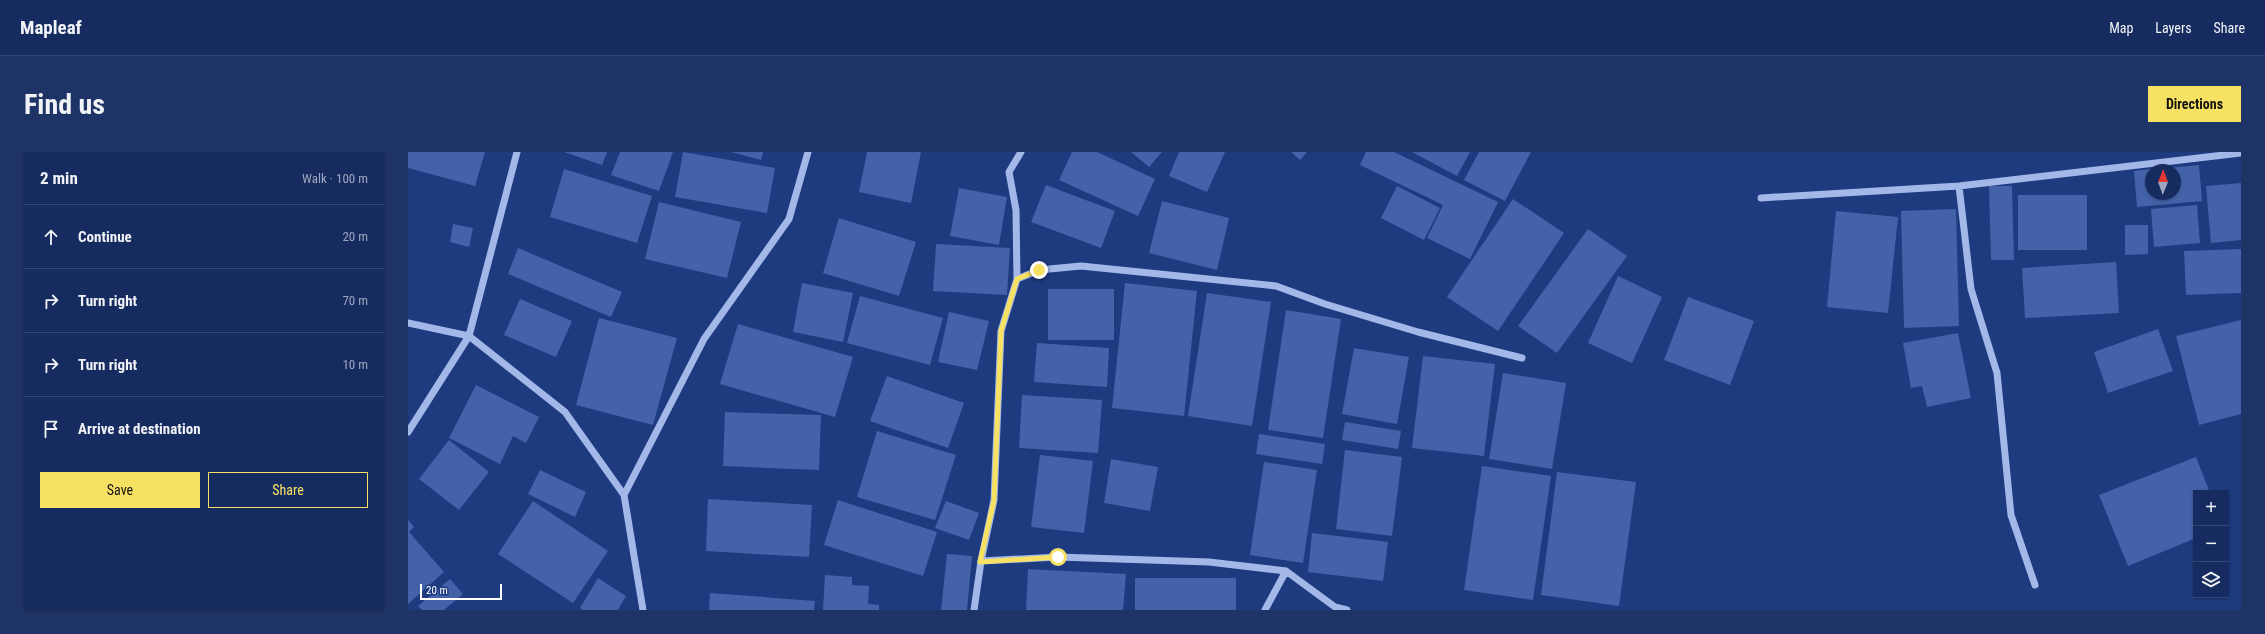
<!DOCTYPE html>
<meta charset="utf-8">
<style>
body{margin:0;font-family:"Roboto Condensed",sans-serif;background:#1f3466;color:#f1f3f6}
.controls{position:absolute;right:12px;bottom:12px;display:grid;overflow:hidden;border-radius:0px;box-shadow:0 1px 3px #0004}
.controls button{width:36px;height:36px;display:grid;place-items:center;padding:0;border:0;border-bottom:1px solid #354875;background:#162c60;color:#f1f3f6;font:20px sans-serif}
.compass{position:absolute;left:1737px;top:12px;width:36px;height:36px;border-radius:50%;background:#162c60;box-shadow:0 1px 3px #0004;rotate:1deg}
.scale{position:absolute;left:12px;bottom:10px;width:82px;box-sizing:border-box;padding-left:4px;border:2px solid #fff;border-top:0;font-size:11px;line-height:14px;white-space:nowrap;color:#fff;-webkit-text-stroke:3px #1e3b80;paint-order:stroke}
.stop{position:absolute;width:12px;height:12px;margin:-9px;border:3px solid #f7e162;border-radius:50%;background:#fff}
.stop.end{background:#f7e162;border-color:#fff;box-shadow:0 1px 4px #0008}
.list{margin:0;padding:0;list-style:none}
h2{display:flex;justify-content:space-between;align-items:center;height:52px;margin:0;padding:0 16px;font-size:17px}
h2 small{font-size:13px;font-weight:400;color:#9ea7bd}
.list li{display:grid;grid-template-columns:26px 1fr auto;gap:12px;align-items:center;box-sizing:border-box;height:64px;padding:0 16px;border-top:1px solid #354875}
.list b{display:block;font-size:15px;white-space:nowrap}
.list em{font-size:13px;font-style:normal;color:#9ea7bd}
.actions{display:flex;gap:8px;padding:12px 16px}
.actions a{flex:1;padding:9px 0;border:1px solid #f7e162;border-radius:0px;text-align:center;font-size:14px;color:#f7e162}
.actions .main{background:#f7e162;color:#111}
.icon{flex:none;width:22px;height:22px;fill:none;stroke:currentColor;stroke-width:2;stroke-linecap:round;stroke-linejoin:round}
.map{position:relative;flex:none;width:1833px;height:458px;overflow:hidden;border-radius:0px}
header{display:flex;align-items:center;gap:24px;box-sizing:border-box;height:56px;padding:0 20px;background:#162c60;border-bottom:1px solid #354875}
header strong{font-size:19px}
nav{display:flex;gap:22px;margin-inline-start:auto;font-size:14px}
.intro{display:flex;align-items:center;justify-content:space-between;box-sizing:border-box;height:96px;padding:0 24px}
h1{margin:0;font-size:28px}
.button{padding:10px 18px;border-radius:0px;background:#f7e162;color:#111;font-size:14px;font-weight:700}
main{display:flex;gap:24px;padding:0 24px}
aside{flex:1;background:#162c60;border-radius:0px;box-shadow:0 1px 3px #0004}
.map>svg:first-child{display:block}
.building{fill:#4362a7}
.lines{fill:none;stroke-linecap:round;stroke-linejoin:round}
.minor{stroke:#a3b8e8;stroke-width:7}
.route{stroke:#f7e162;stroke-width:5}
</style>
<header>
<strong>Mapleaf</strong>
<nav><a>Map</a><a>Layers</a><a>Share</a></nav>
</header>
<div class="intro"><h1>Find us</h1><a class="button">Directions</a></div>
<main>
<aside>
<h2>2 min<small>Walk · 100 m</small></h2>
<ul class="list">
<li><svg class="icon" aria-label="ahead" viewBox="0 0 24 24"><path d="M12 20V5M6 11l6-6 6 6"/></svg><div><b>Continue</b></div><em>20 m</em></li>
<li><svg class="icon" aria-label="right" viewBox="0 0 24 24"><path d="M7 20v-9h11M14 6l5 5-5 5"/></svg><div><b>Turn right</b></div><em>70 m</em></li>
<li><svg class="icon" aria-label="right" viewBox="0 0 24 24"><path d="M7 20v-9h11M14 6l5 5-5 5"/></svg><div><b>Turn right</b></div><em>10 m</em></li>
<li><svg class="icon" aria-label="arrive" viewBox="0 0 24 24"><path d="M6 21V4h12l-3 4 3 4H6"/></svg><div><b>Arrive at destination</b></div></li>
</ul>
<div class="actions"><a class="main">Save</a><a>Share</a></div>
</aside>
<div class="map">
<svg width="1833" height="458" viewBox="0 0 1833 458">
<rect width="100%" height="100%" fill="#1e3b80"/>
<path class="building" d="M0,0h77l-10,34 -67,-18z
M156,0h43l-5,13z
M212,0h53l-14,39 -48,-16z
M275,0l92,16 -8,45 -92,-16z
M323,0h32l-2,8z
M459,0h54l-10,51 -52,-11z
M664,0h25l58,27 -17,37 -79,-36z
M723,0h31l-13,15z
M771,0h46l-18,40 -38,-16z
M883,0h16l-7,8z
M958,0h28l104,50 -28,57 -43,-21 16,-33 -83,-40z
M1004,0h58l-13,24z
M1071,0h52l-26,49 -41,-21z
M1791,13l3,36 -65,6 -3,-36 17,-2v25h24v-24l-18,-1z
M156,17l88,27 -15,47 -87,-26z
M1833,31v57l-30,3 -5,-57z
M638,33l69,26 -14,37 -70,-26z
M989,34l43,22 -16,32 -43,-22z
M1581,34h23l2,74h-23z
M551,36l48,9 -8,48 -49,-9z
M1610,43h69v55h-69z
M1105,47l51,34 -66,98 -51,-34z
M754,49l67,17 -12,52 -68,-17z
M251,50l82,20 -14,56 -82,-19z
M1789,53l3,38 -46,4 -3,-38z
M1548,57l3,117 -55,2 -3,-117z
M1428,59l62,6 -10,96 -61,-6z
M431,66l77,24 -17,54 -76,-23z
M45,72l20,4 -4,19 -19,-5z
M1717,73h23v29l-23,1z
M1180,77l39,27 -70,97 -39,-27z
M528,92l74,4 -3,47 -74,-4z
M110,96l104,44 -11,25 -103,-43z
M1833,97v44l-55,2 -2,-44z
M1708,110l3,51 -94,5 -3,-50z
M1210,124l44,21 -30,66 -44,-20z
M394,131l51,10 -10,49 -50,-10z
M717,131l72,8 -13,125 -72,-8z
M640,137h66v51h-66z
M799,141l64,9 -19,124 -64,-10z
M452,144l83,22 -13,47 -83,-22z
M1280,145l66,24 -24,64 -66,-25z
M112,147l52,22 -16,36 -52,-22z
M878,158l55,9 -18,119 -55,-8z
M541,160l40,9 -12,49 -39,-8z
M191,166l78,20 -24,87 -77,-20z
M1833,168v94l-42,11 -23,-89z
M330,172l115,33 -18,60 -115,-33z
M1750,177l15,42 -65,22 -14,-41z
M1550,181l13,65 -44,9 -5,-21 -11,2 -8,-45z
M629,191l72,5 -2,39 -73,-5z
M946,196l55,9 -12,67 -55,-10z
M1015,204l72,8 -11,92 -72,-8z
M1095,221l63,10 -14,86 -63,-10z
M479,224l77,27 -16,45 -78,-27z
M68,233l63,32 -13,26 -13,-7 -13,28 -51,-26z
M614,243l80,5 -4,53 -79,-5z
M317,260l96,3 -2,55 -96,-4z
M937,270l56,9 -3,18 -56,-9z
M469,279l79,24 -21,65 -78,-23z
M851,282l66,10 -3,20 -66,-10z
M41,288l40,32 -30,38 -40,-31z
M937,298l57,7 -10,79 -56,-7z
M632,303l53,6 -9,72 -53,-6z
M1788,305l14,36h-14v45l-68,28 -29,-71z
M703,307l47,8 -8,44 -46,-8z
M856,310l53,8 -14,93 -53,-8z
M1074,314l69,10 -18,124 -69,-10z
M132,318l46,22 -11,25 -47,-23z
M1149,320l79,10 -17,124 -78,-11z
M300,347l104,6 -3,52 -103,-6z
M430,348l99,32 -14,44 -99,-31z
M125,349l75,50 -35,52 -75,-49z
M538,349l33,12 -10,27 -34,-12z
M0,368l6,7 -5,5 35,40 -36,32z
M904,381l76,9 -5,39 -75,-9z
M539,402l25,2 -5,54h-26z
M620,417l98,5 -3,36h-97z
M417,423l27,2v8l17,1 -1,18 11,1v5h-56z
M190,426l28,18 -8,14h-35l-3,-2z
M727,426h101v32h-101z
M42,427l13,15 -19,16h-22l-4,-4z
M302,441l105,8 -1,9h-105z"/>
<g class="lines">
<path class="minor" d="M1551,34l12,103 26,84 14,142 24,70
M1353,46l198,-12 282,-33
M609,127l22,-9 42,-4 195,20 49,18 93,28 104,26
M0,171l61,13 96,76 59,83 19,115
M0,280l61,-96 48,-184
M216,343l80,-156 85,-120 19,-67
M573,409l77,-4 151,5 77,9 49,36 12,3
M566,458l7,-49 13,-61 7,-169 16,-52 -1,-69 -7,-38 12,-20
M857,458l21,-39"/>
</g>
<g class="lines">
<path class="route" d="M631,118l-22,9 -16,52 -7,169 -14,62 78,-5"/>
</g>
</svg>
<div class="controls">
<button>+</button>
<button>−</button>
<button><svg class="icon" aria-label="layers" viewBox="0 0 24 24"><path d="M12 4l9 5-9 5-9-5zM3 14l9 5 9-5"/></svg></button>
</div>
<svg class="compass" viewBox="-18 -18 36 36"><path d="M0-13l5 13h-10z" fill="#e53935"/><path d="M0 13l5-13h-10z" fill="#9ea7bd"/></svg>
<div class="scale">20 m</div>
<div class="stop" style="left:650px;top:405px"></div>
<div class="stop end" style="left:631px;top:118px"></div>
</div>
</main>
